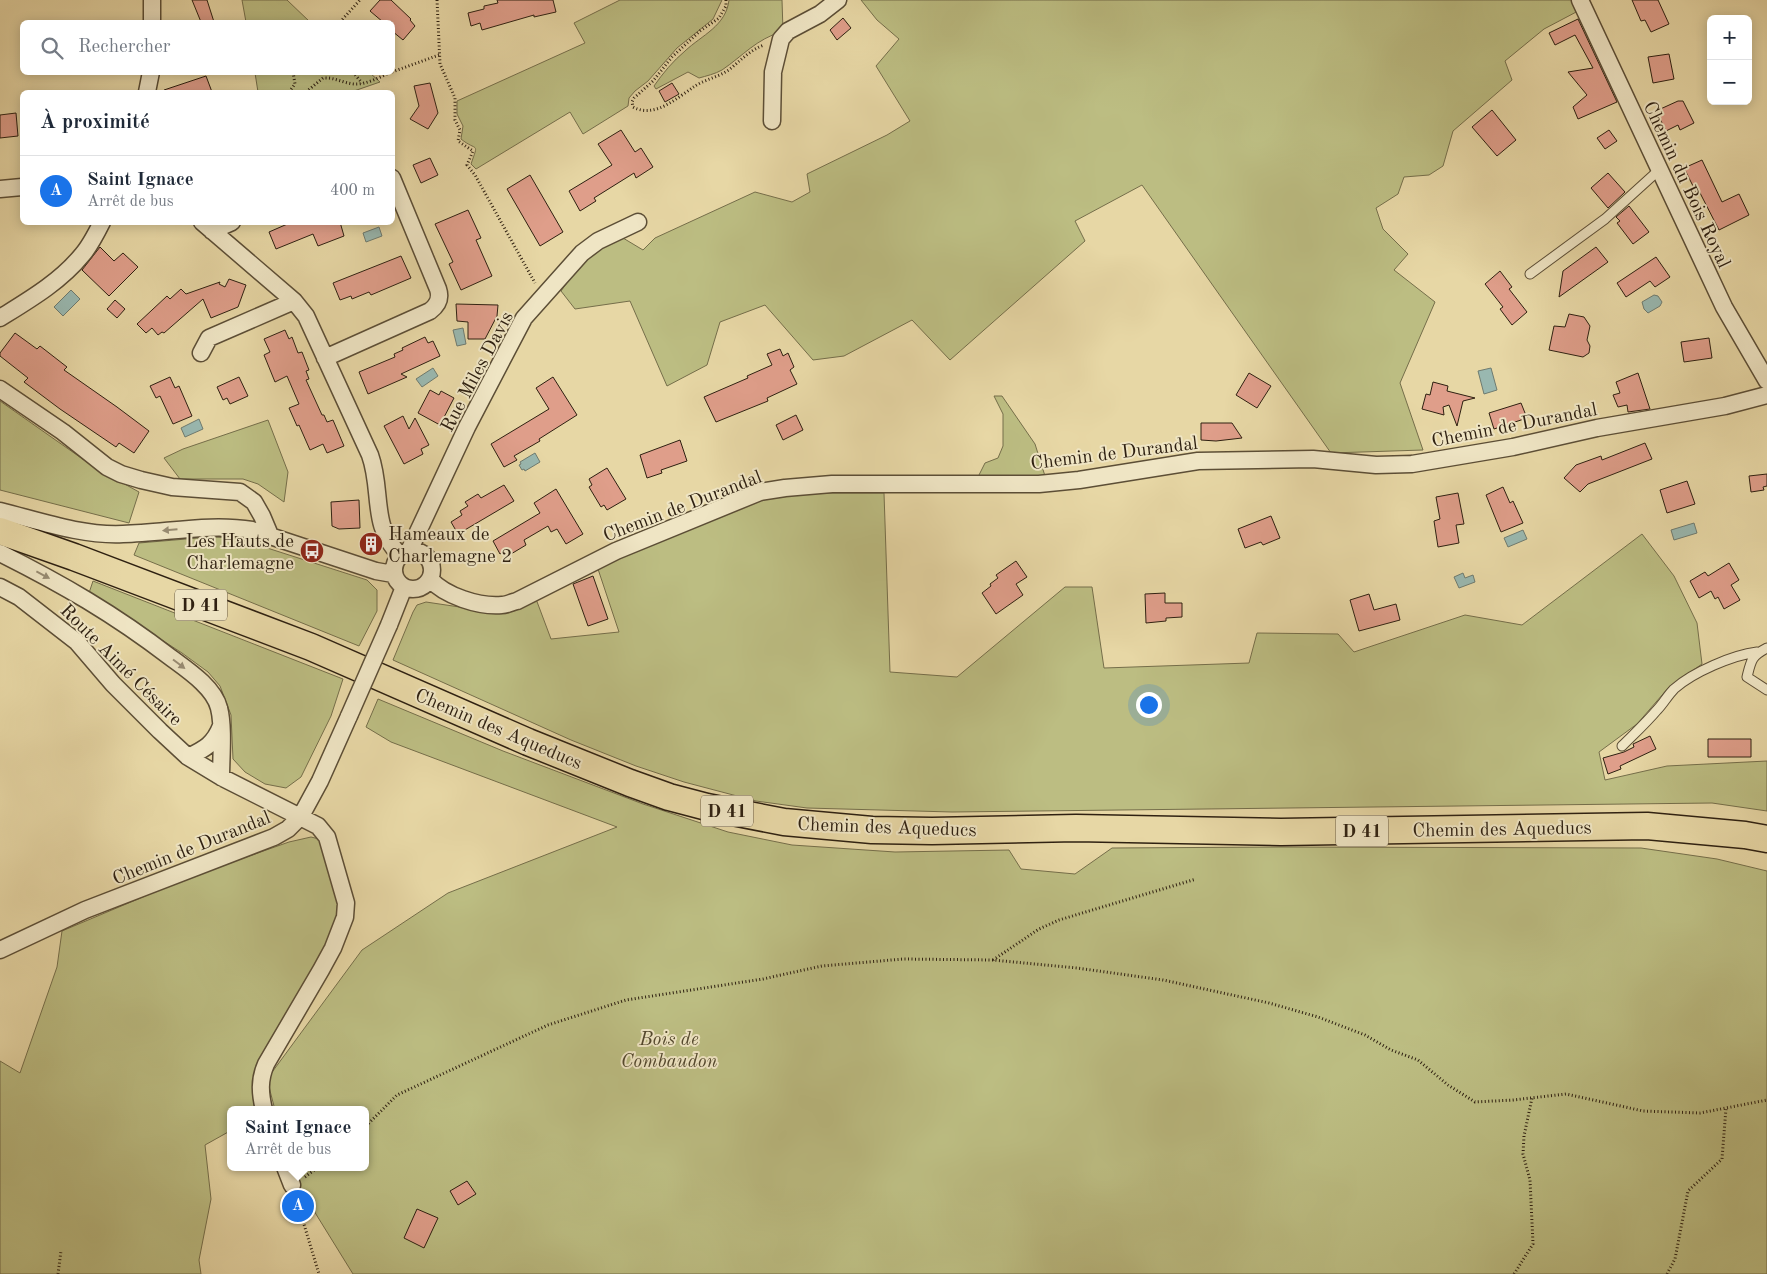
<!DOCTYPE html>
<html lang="fr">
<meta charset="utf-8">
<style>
body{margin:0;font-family:"Old Standard TT",serif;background:#f6f6f7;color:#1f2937}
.controls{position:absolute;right:15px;top:15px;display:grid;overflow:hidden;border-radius:8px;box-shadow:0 2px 12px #0003}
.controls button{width:45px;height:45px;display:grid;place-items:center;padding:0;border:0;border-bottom:1px solid #e0e1e3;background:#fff;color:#1f2937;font:25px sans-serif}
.you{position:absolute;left:1148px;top:704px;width:18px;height:18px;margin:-12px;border:4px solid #fff;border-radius:50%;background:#1a73e8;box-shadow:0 0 0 8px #1a73e833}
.badge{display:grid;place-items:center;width:32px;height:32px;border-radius:50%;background:#1a73e8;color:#fff;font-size:16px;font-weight:700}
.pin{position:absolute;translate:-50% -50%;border:2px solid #fff;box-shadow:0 1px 5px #0006}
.popup{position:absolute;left:227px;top:1106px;width:142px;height:65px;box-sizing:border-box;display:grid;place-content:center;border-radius:8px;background:#fff;filter:drop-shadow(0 1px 4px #0005);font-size:16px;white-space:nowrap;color:#747a83}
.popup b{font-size:19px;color:#1f2937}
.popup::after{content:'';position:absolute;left:50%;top:100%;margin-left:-10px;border:10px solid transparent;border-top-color:#fff}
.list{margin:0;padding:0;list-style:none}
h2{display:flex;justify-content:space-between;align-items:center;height:65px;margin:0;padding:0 20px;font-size:21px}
h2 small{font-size:16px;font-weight:400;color:#747a83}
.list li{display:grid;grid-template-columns:32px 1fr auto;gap:15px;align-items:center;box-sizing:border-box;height:70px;padding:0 20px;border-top:1px solid #e0e1e3}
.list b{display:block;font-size:19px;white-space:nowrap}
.list p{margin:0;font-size:16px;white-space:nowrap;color:#747a83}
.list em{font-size:16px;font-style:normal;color:#747a83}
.icon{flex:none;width:28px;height:28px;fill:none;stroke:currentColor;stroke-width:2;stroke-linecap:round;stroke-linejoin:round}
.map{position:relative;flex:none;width:1767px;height:1274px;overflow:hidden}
.search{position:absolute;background:#fff;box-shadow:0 2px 12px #0003;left:20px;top:20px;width:375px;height:55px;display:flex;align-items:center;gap:12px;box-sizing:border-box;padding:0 18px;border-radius:8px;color:#747a83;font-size:19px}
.panel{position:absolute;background:#fff;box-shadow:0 2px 12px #0003;left:20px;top:90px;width:375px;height:135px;border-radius:8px}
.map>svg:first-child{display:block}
.green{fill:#bcbd82;stroke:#756e4a}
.water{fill:#99b8b0;stroke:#6e7b70}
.building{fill:#df9e8a;stroke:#2e2011}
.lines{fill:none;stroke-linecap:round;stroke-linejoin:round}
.service-casing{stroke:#5c4e36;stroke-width:11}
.minor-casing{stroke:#5c4e36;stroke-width:19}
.primary-casing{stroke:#2e2011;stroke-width:29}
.path{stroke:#2e2011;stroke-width:3;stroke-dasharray:1 2.5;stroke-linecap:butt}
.service{stroke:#efe5c4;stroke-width:9}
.minor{stroke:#efe5c4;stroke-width:16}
.primary{stroke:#e7d7a5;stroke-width:26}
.minor-bridge-casing{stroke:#5c4e36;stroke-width:19;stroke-linecap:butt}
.minor-bridge{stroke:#efe5c4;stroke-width:16}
.oneway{fill:#988c73}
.labels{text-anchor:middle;stroke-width:4;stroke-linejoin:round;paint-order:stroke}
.shield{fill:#efe5c4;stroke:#685b47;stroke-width:1}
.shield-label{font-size:18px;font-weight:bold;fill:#2e2011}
.street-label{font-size:19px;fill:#2e2011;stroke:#efe5c4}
.poi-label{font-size:19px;fill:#2e2011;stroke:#efe5c4;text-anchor:start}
.park-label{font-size:19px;font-style:italic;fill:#52472d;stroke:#efe5c4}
</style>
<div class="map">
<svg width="1767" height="1274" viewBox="0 0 1767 1274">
<rect width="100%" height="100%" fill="#e7d7a5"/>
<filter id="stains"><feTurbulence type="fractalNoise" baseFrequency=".004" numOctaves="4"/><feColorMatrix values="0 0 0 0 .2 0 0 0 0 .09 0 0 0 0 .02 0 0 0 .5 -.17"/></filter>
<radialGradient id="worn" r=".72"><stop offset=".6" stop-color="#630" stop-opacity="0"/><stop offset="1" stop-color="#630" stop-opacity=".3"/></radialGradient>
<path class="green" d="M242,0h45l23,22h-64z
M620,0h102l-9,19 -36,29 -29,33 -13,10 -6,7 -1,8 -45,28 -13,-22 -94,57 -5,-5c8,-23 6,-12 -10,-25l2,-13 -6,-12v-13l128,-58 -11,-20z
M729,0h53l1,31c-28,9 -39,24 -61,39 -7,4 -16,6 -23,8l-11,-6 -32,17 -2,-3c9,-13 19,-25 31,-35 17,-16 41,-25 44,-51z
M861,0h714l5,10 -36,19 -39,32 7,19 -59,51 -10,35 -14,9 -25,2 -6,17 -22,14 7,21 25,25 -14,16 41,32 -35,81 23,67 -92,3 -189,-268 -67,36 10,20 -135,119 -38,-40 -68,36 -31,4 -48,-55 -45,17 -13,43 -40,21 -37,-85 -55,8 -14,-18 26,-36 36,-17 20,12 12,-12 100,-46 37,10 18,-10 -3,-18 80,-39 23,-14 -34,-55 23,-27 -22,-19z
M255,73h115l10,9 -29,10h-93z
M994,396h8l33,48 10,32 -68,3 8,-16 13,-5 5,-12v-32z
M0,401l94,66 45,25 -10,31 -129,-33z
M268,420l20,52 -4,30 -26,-18 -15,-5h-63l-16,-21 19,-9z
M808,493h76l6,179 67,5 108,-90h27l12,81 145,-5 8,-30 81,1 16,18 111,-37 57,10 120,-91 32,42 23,47 5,41 -33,23 -32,37 -38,28 6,28 62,-14 100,-5v50l-55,-8 -760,9 -145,-4 -51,-7 -72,-19 -48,-16 -65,-26 -178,-80 20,-48 4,-7 9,-3 67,10 43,-13 15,40 68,-7 -22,-66 158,-64 30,-7z
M210,537l26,1 131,42 10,10v21l-18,35 -225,-91 5,-12z
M93,581l250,98 -12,37 -30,61 -15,11 -21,-4 -20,-12 -12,-13 -2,-44 -11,-29 -12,-14 -26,-19 -93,-60z
M378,699l125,52 140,53 85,28 64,13 103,7 114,-2 12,19 54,5 37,-26 168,-1 361,1 76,11 50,12v403h-1414l-60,-97 -3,-10h76v-57h-91l-8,-31 95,-129 86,-57 169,-66 -226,-85 -25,-15z
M311,837l8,2 5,5 15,57v24l-85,153 -1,17 2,15h-25v21l-25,14 6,54 -12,61 2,14h-201v-213l20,12 37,-106 5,-36 133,-56 94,-33z"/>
<path class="water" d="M379,227l3,9 -16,6 -3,-9z
M71,290l9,9 -17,17 -9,-9z
M1654,295l4,1 4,6 -2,4 -12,7 -4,-4 -2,-7z
M463,328l3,16 -9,2 -4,-16z
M433,368l5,8 -16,11 -6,-8z
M1491,368l6,22 -13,4 -6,-23z
M199,419l4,10 -18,8 -4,-9z
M535,453l5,9 -15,9 -1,-2 -2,1 -3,-5 2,-1 -1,-2z
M1694,523l3,10 -23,7 -3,-10z
M1523,530l4,9 -19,8 -4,-9z
M1463,573l2,5 8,-3 2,7 -16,6 -5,-11z"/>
<path class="building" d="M192,0h15l7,22h-13z
M380,0h11l20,19 -1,1 5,6 -12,14 -11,-9v-9h-9l-13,-11z
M497,0h56l3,12 -22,5v-2l-52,15 -2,-7 -9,3 -3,-13 16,-4v-3l14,-3z
M1632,0h26l11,24 -18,8 -6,-12 -4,1z
M843,18l8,10 -14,12 -7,-10z
M1578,19l39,83 -39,17 -5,-12 14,-12 -19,-23 25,-4 -18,-33 -20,10 -6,-12z
M1669,54l5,25 -21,4 -5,-26z
M206,76l6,16h-48v-2z
M430,83l8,30 -10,16 -18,-10 9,-13 -5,-20z
M672,83l7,11 -14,8 -6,-11z
M1678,101h5l11,22 -14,7 -2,-5 -12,6 -10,-20z
M1492,110l24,30 -19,16 -25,-29z
M16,113l2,23 -18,2v-23z
M621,130l14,22 6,-4 12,19 -17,11 -2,-5 -40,25 2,3 -16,10 -11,-20 43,-26 -14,-21z
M1609,130l8,11 -12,8 -8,-11z
M430,158l8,17 -17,8 -8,-18z
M1702,160l20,42 17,-8 10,21 -30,15 -20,-39 -3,1 -12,-24z
M1608,173l17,19 -17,16 -17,-20z
M530,175l33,57 -23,14 -33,-57z
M1629,206l20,26 -16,12 -16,-21 3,-2 -4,-4z
M468,210l13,28 -5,2 16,36 -31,14 -12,-26 4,-2 -18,-38z
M292,222h48l4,14 -26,10 -5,-12 -37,15 -7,-17z
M100,247l14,14 9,-8 15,14 -29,29 -27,-26z
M1596,247l12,15 -49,35 4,-26z
M401,256l10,22 -40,17 -2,-3 -17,7 -1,-3 -11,4 -7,-17z
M1656,257l14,20 -15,10 -5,-6 -24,16 -9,-14z
M1500,271l12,16 -3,2 18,23 -15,13 -12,-16 3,-2 -18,-23z
M229,279l17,6 -8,22 -27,11 -8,-19 -39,34 -2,-1 -4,3 -6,-7 -6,5 -9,-9 30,-28 3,3 11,-10 5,5 34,-12 -1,2 6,3z
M115,300l10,9 -8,9 -10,-9z
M456,304l42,1 -1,11 -12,23h-17v-17l-11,-1z
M1569,314l15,3 6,9 -3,14 3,6 -1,7 -6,4 -34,-7 5,-24 11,1z
M285,330l4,9 3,-2 6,16 4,-1 7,18 -3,1 3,8 -3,1 16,35h2l3,7 6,-2 11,26 -17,7 -4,-9 -13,6 -11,-25 -2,1 -8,-18 10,-4 -12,-28 -12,6 -11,-27 6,-3 -6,-13z
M15,333l22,16 3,-3 27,21 -3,3 53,37 32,24 -15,22 -15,-10 -3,4 -56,-38 -36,-27 4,-4 -28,-22v-3z
M425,337l3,6 5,-2 7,15 -39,18 6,3 -39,17 -9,-22 36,-15 -1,-3 9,-4 -1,-2z
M1709,338l3,20 -28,4 -3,-20z
M780,349l3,7 5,-3 6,14 -4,3 7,14 -30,14 1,3 -52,21 -12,-25 44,-19 -1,-2 25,-11 -5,-11z
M1249,373l22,13 -14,22 -21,-13z
M1638,373l12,36 -22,3 -1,-7 -9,2 -5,-12 7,-2 -4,-11z
M170,377l5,11 4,-2 13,30 -19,8 -13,-28 -4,2 -6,-12z
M239,377l9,19 -18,8 -3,-6 -4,2 -6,-13z
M553,377l24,38 -38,24 1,2 -26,15 3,4 -13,7 -13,-23 58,-35 -13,-21z
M1433,382l15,4 -1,5 28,7 -12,3 -6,25 -8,-21 -6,2 1,8 -22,-6 4,-15 4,1z
M430,390l9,5 2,-4 13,7 -14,27 -22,-12z
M1521,403l6,15 -33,11 -5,-16z
M796,415l7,15 -20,10 -7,-15z
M403,416l6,13 6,-11 14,27 -8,4 2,5 -19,10 -20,-38z
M1201,423h31l10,15 -26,3 -15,-1z
M680,440l7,21 -26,9 1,3 -15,5 -7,-23z
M1645,443l7,16 -64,25 -8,8 -16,-14 12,-13 25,-9 1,4z
M607,468l19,31 -19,11 -3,-5 -3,2 -12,-20 3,-2 -3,-6z
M1767,474v12l-4,1 1,3 -13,2 -2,-16z
M1687,481l8,23 -28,9 -7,-23z
M504,485l10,16 -56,33 -7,-12 11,-7 -2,-4 8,-5 -3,-4 13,-8 3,4z
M1503,487l7,16 3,-2 10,22 -22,9 -15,-37z
M556,489l27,45 -17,10 -9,-15 -6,3 -3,-6 -24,14 2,5 -15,9 -3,-5 -8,5 -7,-13 47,-28 -6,-10z
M1458,493l6,31 -8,1 3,18 -21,4 -4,-26 6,-2 -4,-22z
M359,500l1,28 -21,1 -7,-3 -1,-24z
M1271,516l9,22 -17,7 -2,-3 -16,6 -7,-19z
M1016,561l11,16 -11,7 7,11 -27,19 -14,-21 9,-7 -1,-2 8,-6 -2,-3z
M1729,563l10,17 -8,5 9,15 -16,9 -6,-12 -3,2 -4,-8 -12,7 -9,-17 15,-9 3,4z
M593,576l15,43 -20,7 -15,-42z
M1165,593v10h17v14l-16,1v3l-20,2 -1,-29z
M1369,594l5,16 22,-6 4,16 -41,11 -9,-31z
M1650,736l6,13 -36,17 1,3 -13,5 -5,-16 21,-6 10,-5 -1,-3z
M1708,739h43v18h-43z
M467,1181l9,13 -18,11 -8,-14z
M417,1209l21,9 -14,30 -20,-10z"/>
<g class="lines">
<g class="service-casing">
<path id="service" d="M1530,274l75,-55 54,-49
M1767,648c-16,8 -16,13 -20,29l20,13
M1622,746c12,-12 24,-23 35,-36 6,-6 11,-15 17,-21 19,-17 59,-34 83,-37"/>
</g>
<g class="minor-casing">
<path id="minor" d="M152,0v22
M1580,0l144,307 43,74
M147,92l4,-20
M772,121l1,-49 8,-33 7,-8 32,-17 18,-14
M0,189l22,-2
M202,222l92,79 12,15 64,139c13,36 0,71 30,100
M212,231l20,-9
M0,318c29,-18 60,-36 82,-63 8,-9 14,-21 20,-33
M201,353l8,-15 85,-37
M325,358l105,-47c8,-6 11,-13 8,-22l-46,-111
M0,389l63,43 44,35 14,7 20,6 31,7 68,5 14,10 8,14 8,19
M0,511c40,10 82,25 123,23 43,-1 86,-11 129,-4l124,41 17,3
M394 570a19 19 0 1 1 38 0a19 19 0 1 1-38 0Z
M409,551l58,-124 57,-109 58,-65 16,-12 40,-19
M0,553c62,31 114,61 170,104 16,12 44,30 49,51 5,19 2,50 2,69
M430,579c15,17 49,28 72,26 5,0 10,-3 15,-4l99,-50 144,-59 25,-4 47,-4h207l40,-4 119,-19 115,-2 63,6 36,-1 101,-17 84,-19 128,-22 42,-11
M0,587l19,10 58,45 36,42 47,47 28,26 33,20 97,49 9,11 19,66 -1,14 -12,31 -12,22 -55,94c-7,16 -6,29 -2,46
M389,625l15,-38
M188,757c17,-8 26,-13 33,-31
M0,950l85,-40 189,-73 14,-8 13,-13 19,-35 29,-65
M285,1167l7,18"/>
</g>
<g class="primary-casing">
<path id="primary" d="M0,531l74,26 237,90 217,95 102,41 39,14 38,10 77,15 88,8 60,1 144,-3 205,4 366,-6 98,9 22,4"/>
</g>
<path class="path" d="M437,0l3,64 15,34v22l5,10 -2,11 15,10 -6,14 8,10 60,108
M726,0v6l-7,12 -19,13 -28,26 -19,24 -19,17 -2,4 1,5c22,12 45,-10 62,-21 11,-7 24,-9 35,-17 11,-9 20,-19 34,-24
M340,22l20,-22
M353,72l9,11
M392,72l47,-17
M289,92l6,-8 -2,-12
M306,92l17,-14c11,-1 20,5 31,6 12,1 26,-7 37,-12
M993,960l46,-31 20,-9 137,-41
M366,1126l31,-31 151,-70 78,-25 137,-21 59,-13 81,-7 90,1 84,8 86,12 106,23 49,14 47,18 26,15 27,10 30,25 27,17 38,-2 53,-6 77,17 57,2 67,-13
M305,1177l13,-10
M296,1198l23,76
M58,1274l3,-23
M1514,1274l19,-30 -3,-64 -7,-26 1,-18 8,-38
M1667,1274l8,-15 13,-68 34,-32 4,-51"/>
<use href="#service" class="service"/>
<use href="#minor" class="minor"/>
<use href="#primary" class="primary"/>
<g class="minor-bridge-casing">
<path id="minor-bridge" d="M349,716l40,-91"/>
</g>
<use href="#minor-bridge" class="minor-bridge"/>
</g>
<defs><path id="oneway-solid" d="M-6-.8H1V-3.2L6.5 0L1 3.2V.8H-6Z" transform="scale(1.25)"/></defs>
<g class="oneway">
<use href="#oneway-solid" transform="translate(170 530) rotate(175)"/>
<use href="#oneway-solid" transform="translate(43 575) rotate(28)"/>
<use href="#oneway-solid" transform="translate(179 664) rotate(37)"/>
</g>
<defs>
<g id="building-disc" transform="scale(1.25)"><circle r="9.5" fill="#8f2418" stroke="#efe5c4"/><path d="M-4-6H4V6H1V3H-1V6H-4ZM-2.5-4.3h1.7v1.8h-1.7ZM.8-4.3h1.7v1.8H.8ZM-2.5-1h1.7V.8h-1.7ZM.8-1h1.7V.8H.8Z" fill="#fff"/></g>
<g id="bus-disc" transform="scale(1.25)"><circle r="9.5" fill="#8f2418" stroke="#efe5c4"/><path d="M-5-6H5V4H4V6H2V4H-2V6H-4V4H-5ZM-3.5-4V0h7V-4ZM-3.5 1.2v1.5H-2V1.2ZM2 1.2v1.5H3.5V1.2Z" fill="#fff"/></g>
</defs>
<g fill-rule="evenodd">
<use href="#building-disc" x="371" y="544"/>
<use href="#bus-disc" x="312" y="551"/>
</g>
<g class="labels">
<g class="shield">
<rect x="175" y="589.5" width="52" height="31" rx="4"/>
<rect x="701" y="795.5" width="52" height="31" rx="4"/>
<rect x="1336" y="815.5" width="52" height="31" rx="4"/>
</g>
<g class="shield-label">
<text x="201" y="611">D 41</text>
<text x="727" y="817">D 41</text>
<text x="1362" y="837">D 41</text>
</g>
<g class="street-label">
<text transform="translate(1688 184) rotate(65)" y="7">Chemin du Bois Royal</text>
<text transform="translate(476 371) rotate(-62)" y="7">Rue Miles Davis</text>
<text transform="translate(1514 424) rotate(-11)" y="7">Chemin de Durandal</text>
<text transform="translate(1114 452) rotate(-7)" y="7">Chemin de Durandal</text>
<text transform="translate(682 505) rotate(-21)" y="7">Chemin de Durandal</text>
<text transform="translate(122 664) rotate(45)" y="7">Route Aimé Césaire</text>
<text transform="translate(499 728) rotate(23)" y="7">Chemin des Aqueducs</text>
<text transform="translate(887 826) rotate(2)" y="7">Chemin des Aqueducs</text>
<text transform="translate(1502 828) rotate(-1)" y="7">Chemin des Aqueducs</text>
<text transform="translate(191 847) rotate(-22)" y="7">Chemin de Durandal</text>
</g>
<g class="poi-label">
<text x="388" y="540">Hameaux de<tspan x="388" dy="22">Charlemagne 2</tspan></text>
<text x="294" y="547" text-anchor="end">Les Hauts de<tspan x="294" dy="22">Charlemagne</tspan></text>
</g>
<g class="park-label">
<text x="669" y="1045">Bois de<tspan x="669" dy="22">Combaudon</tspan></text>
</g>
</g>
<rect width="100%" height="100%" filter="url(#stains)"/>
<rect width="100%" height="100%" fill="url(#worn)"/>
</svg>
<div class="controls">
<button>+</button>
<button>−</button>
</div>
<div class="you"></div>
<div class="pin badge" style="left:298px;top:1206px">A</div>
<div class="popup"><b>Saint Ignace</b>Arrêt de bus</div>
<div class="search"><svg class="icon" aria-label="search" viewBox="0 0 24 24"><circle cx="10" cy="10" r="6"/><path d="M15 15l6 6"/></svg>Rechercher</div>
<section class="panel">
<h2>À proximité<small></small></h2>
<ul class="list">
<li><span class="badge">A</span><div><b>Saint Ignace</b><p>Arrêt de bus</p></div><em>400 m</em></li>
</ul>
</section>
</div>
